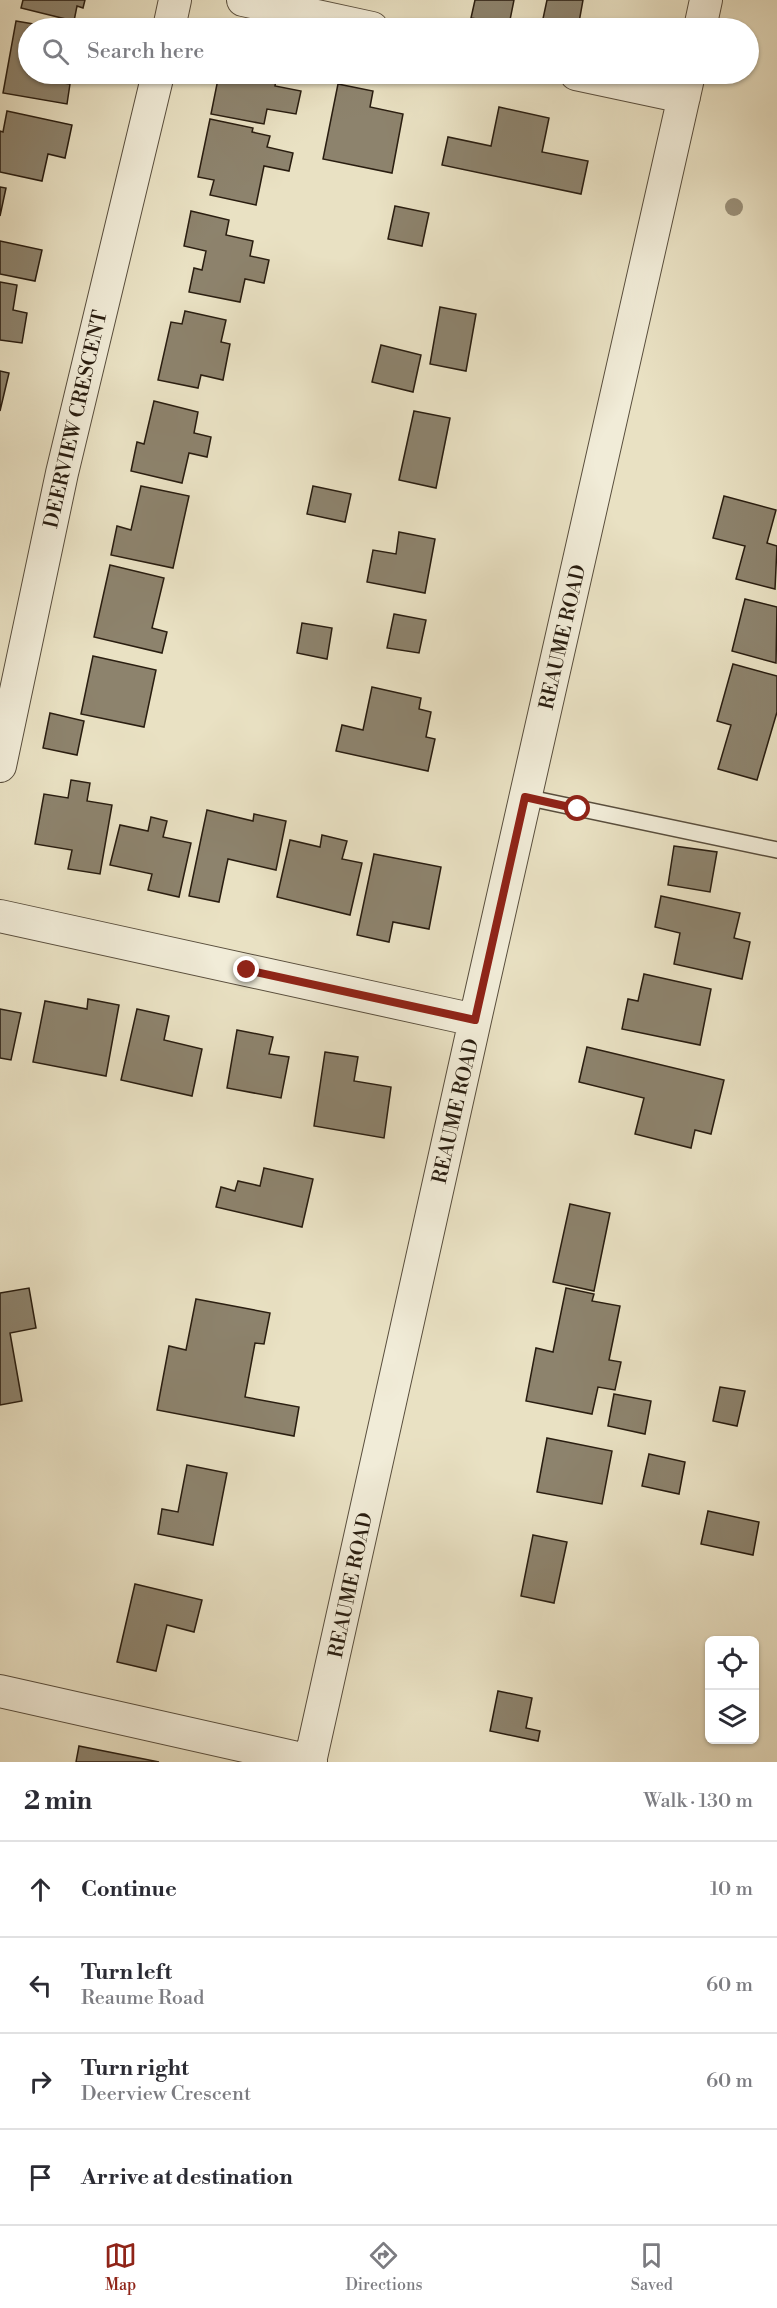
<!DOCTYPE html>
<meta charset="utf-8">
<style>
body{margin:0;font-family:"Libre Bodoni",serif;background:#f7f7f7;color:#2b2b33}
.controls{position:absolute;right:18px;bottom:18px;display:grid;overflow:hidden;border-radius:9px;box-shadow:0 2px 4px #0004}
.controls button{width:54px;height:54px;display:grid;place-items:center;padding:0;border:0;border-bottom:2px solid #e1e1e2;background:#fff;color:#2b2b33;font:30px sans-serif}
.stop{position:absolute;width:18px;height:18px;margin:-14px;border:4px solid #8f2418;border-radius:50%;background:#fff}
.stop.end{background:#8f2418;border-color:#fff;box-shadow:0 2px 6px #0008}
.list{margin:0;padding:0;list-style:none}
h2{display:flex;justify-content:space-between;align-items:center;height:78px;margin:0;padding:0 24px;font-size:26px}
h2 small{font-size:20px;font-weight:400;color:#7c7c81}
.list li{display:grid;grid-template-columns:39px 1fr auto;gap:18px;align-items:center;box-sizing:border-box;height:96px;padding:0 24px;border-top:2px solid #e1e1e2}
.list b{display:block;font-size:22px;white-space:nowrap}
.list p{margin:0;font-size:20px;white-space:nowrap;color:#7c7c81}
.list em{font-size:20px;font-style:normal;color:#7c7c81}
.icon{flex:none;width:33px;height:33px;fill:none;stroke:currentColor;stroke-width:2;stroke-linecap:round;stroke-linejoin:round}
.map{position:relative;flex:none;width:777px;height:1762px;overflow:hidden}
.search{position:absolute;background:#fff;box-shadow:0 2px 4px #0004;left:18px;right:18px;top:18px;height:66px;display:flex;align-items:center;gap:15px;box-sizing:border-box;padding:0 21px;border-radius:33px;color:#7c7c81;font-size:22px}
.sheet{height:462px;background:#fff}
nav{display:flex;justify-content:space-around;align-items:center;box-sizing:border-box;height:84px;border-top:2px solid #e1e1e2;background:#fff;font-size:16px;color:#7c7c81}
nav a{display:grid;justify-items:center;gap:3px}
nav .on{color:#8f2418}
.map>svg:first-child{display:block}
.building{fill:#8d836d;stroke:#291d10;stroke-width:1.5}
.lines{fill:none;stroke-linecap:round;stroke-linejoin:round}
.lane-casing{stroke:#594e3d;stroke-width:18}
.street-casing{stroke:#594e3d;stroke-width:34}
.lane{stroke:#f1ecd8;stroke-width:15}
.street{stroke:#f1ecd8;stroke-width:32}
.tree{fill:#9a9079}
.route{stroke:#8f2418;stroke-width:8}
.labels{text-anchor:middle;stroke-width:5;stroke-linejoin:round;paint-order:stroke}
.street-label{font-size:20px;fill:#291d10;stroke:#f1ecd8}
</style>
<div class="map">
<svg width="777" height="1762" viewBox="0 0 777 1762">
<rect width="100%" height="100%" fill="#e9e1c3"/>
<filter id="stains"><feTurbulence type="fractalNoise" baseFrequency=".00333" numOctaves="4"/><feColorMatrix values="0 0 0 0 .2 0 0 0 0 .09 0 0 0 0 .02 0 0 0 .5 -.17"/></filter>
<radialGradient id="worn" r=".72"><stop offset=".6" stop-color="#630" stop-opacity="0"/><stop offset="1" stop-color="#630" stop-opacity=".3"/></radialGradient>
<path class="building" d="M23,0h62l-2,8 -6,-2 -3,15 -53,-13z
M475,0h39l-5,25 -38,-7z
M547,0h36l-5,28h-37z
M16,21l41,7h-29v46h31l-2,8 13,2 -3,20 -64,-11z
M219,74h58l-2,12 26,5 -5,23 -29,-5 -3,15 -53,-10z
M338,84l35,7 -3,16 33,7 -11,59 -69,-14z
M499,107l50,11 -7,34 46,9 -7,33 -139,-29 6,-28 43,9z
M7,111l65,14 -7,33 -17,-4 -6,27 -42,-9v-41l3,1z
M210,119l43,9 -1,4 18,4 -3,11 26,6 -4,18 -25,-5 -8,39 -46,-10 4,-15 -16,-3z
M0,187l6,1 -6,28z
M395,206l34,7 -7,33 -34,-7z
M191,211l38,9 -3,15 27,6 -3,15 19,4 -5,23 -19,-4 -5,23 -51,-10 5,-24 8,2 4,-19 -22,-5z
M0,241l42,9 -7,31 -35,-7z
M0,282l17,3 -4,25 14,3 -5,30 -22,-3z
M440,307l36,7 -10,57 -36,-7z
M185,311l41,9 -5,22 9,2 -7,36 -22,-5 -3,13 -40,-8 13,-58 11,2z
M381,345l40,10 -8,37 -41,-10z
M0,371l9,2 -9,38z
M154,401l44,11 -4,21 17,4 -4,20 -18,-4 -7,30 -51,-12 6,-29 7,2z
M414,411l36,7 -14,70 -37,-8z
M141,486l48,10 -16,72 -62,-13 6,-29 14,4z
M313,486l38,8 -6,28 -38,-8z
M724,496l52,14 -9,33 10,3 -2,43 -39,-10 9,-33 -32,-8z
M399,532l36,7 -10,54 -58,-11 6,-32 23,4z
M110,565l54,13 -12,50 15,4 -5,21 -68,-16z
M745,599l32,8 -1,56 -44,-12z
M394,614l32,6 -7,33 -32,-5z
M302,623l30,5 -5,31 -30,-6z
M93,656l63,14 -12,57 -63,-13z
M733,664l44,12v36l-20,68 -39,-11 13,-44 -14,-4z
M372,687l49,11 -2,11 12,3 -5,25 9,2 -7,32 -92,-20 6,-26 21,5z
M50,713l34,8 -7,34 -34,-7z
M71,780l19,3 -3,18 25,4 -12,69 -32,-5 4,-19 -37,-6 9,-50 24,4z
M207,810l46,11 1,-7 32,7 -10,49 -48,-11 -9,43 -30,-6z
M151,817l16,4 -4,16 28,6 -12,54 -31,-7 4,-16 -42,-9 10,-40 28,6z
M322,835l25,6 -5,18 20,4 -12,52 -73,-18 13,-57 30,7z
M674,846l43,6 -7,40 -42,-7z
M374,854l67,13 -12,62 -36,-7 -4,20 -32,-7z
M661,896l79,17 -6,25 16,4 -8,37 -68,-15 6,-31 -25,-6z
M644,974l67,15 -11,56 -78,-16 6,-30 10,2z
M88,999l31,6 -13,71 -73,-14 12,-61 42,8z
M0,1009l21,4 -10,47 -11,-2z
M137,1009l32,7 -5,24 38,9 -10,47 -71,-16z
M237,1030l36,7 -4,17 20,3 -8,41 -54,-10z
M587,1047l137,33 -13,54 -16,-4 -4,18 -56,-14 9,-36 -65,-16z
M325,1052l33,5 -4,24 37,6 -7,51 -70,-12z
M264,1168l49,11 -11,48 -86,-20 5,-20 14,4 3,-10 22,5z
M570,1204l40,9 -16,78 -41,-9z
M29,1288l7,40 -26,5 12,68 -22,4v-112z
M566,1288l28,6 -2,7 28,5 -11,54 12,2 -6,28 -17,-3 -6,27 -66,-13 10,-53 17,4z
M196,1299l74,14 -6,31 -9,-1 -10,54 54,10 -5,29 -137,-26 12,-64 17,4z
M720,1387l25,4 -8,35 -24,-5z
M614,1394l37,7 -6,33 -37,-8z
M547,1438l65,13 -10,53 -65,-12z
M649,1454l36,8 -6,32 -37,-8z
M187,1465l40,8 -14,72 -55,-11 4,-25 16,3z
M708,1511l51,11 -6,33 -52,-11z
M533,1535l34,7 -13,61 -33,-7z
M135,1584l67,16 -8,32 -27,-7 -11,46 -39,-9z
M498,1691l34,7 -6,30 14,3 -2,10 -48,-10z
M79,1746l80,16h-83z"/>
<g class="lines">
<g class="lane-casing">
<path id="lane" d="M525,797l252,53"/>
</g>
<g class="street-casing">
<path id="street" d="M243,0l129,28
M169,28l6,-28
M700,28l6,-28
M576,74l108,23
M0,766l62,-293 96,-399
M0,916l475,104
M0,1691l311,70
M310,1762l165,-742 214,-946"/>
</g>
<use href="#lane" class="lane"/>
<use href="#street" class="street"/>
</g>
<circle class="tree" cx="734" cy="207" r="9"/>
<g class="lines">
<path class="route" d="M247,970l228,50 50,-223 53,12"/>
</g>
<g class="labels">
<g class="street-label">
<text transform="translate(75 419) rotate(-77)" y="7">DEERVIEW CRESCENT</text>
<text transform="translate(562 637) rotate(-77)" y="7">REAUME ROAD</text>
<text transform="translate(455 1111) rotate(-77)" y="7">REAUME ROAD</text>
<text transform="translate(350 1585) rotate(-78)" y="7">REAUME ROAD</text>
</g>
</g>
<rect width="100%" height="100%" filter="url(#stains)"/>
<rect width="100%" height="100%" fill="url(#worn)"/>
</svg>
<div class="controls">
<button><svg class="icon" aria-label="locate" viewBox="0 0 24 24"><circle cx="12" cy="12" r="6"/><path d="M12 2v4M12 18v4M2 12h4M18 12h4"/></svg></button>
<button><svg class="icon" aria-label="layers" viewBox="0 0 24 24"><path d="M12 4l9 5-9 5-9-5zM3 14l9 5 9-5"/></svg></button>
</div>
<div class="stop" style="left:578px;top:809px"></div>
<div class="stop end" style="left:247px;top:970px"></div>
<div class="search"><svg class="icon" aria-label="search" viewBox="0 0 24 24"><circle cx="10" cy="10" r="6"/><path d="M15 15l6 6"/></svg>Search here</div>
</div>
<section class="sheet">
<h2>2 min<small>Walk · 130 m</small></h2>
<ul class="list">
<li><svg class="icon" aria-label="ahead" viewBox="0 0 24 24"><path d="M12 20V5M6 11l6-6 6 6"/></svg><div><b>Continue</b></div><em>10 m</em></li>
<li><svg class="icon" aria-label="left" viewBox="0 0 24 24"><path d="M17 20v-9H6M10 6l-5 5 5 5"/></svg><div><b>Turn left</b><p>Reaume Road</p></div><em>60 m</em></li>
<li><svg class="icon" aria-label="right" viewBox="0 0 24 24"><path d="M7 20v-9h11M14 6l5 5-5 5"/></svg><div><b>Turn right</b><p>Deerview Crescent</p></div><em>60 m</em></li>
<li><svg class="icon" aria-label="arrive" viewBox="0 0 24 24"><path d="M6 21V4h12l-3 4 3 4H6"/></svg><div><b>Arrive at destination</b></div></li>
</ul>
</section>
<nav>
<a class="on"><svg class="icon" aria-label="map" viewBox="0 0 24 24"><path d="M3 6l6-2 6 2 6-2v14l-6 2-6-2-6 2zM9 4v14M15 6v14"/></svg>Map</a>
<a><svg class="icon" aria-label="directions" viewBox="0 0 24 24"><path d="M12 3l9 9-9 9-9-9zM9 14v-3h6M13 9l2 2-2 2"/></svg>Directions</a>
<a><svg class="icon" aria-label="saved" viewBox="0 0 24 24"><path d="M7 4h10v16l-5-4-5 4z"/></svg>Saved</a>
</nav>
